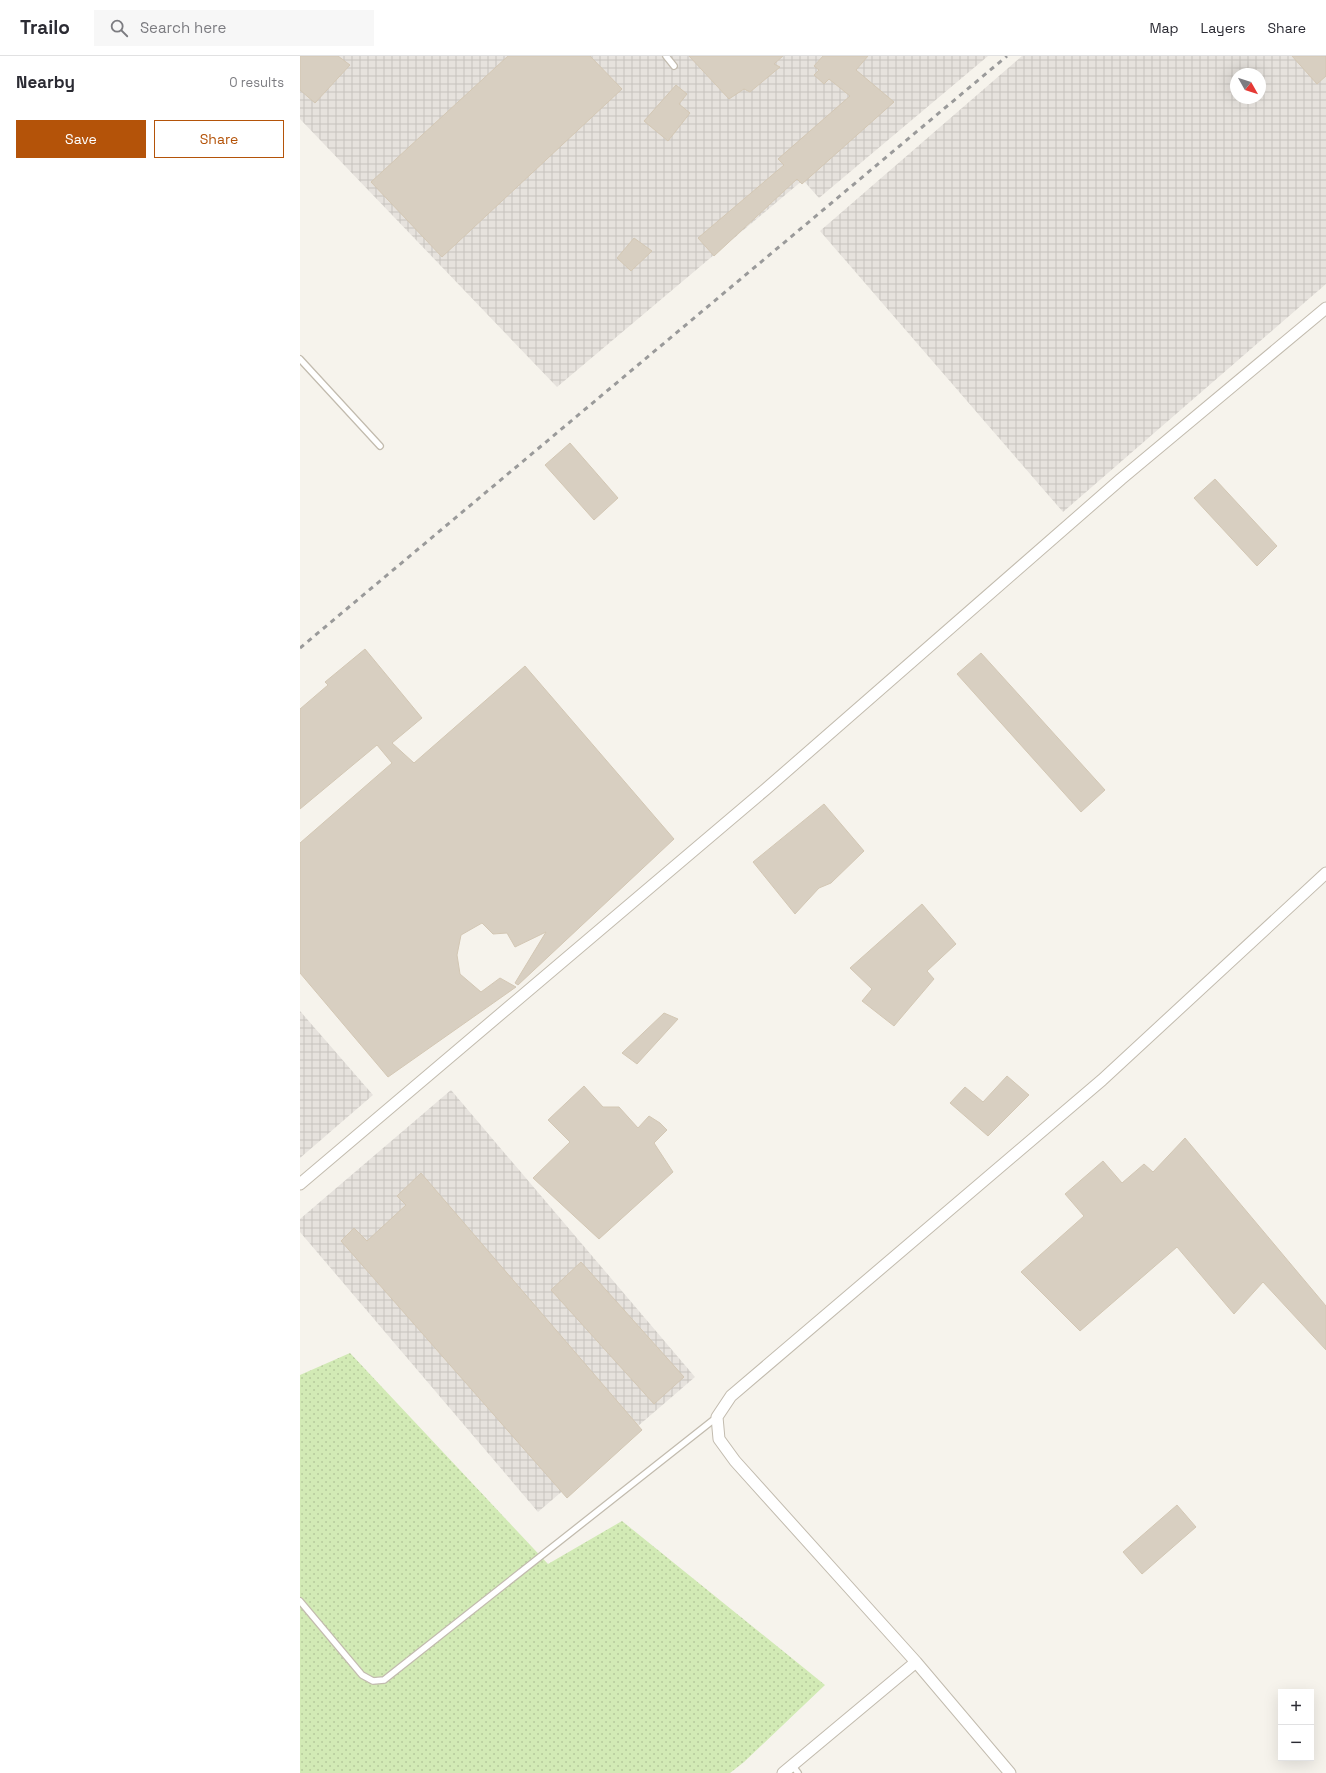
<!DOCTYPE html>
<meta charset="utf-8">
<style>
body{margin:0;font-family:"Space Grotesk",sans-serif;background:#f7f7f7;color:#2b2b33}
.controls{position:absolute;right:12px;bottom:12px;display:grid;overflow:hidden;border-radius:0px;box-shadow:0 4px 16px #0002}
.controls button{width:36px;height:36px;display:grid;place-items:center;padding:0;border:0;border-bottom:1px solid #e1e1e2;background:#fff;color:#2b2b33;font:20px sans-serif}
.compass{position:absolute;left:930px;top:12px;width:36px;height:36px;border-radius:50%;background:#fff;box-shadow:0 4px 16px #0002;rotate:129deg}
.list{margin:0;padding:0;list-style:none}
h2{display:flex;justify-content:space-between;align-items:center;height:52px;margin:0;padding:0 16px;font-size:17px}
h2 small{font-size:13px;font-weight:400;color:#7c7c81}
.actions{display:flex;gap:8px;padding:12px 16px}
.actions a{flex:1;padding:9px 0;border:1px solid #b45309;border-radius:0px;text-align:center;font-size:14px;color:#b45309}
.actions .main{background:#b45309;color:#fff}
.icon{flex:none;width:22px;height:22px;fill:none;stroke:currentColor;stroke-width:2;stroke-linecap:round;stroke-linejoin:round}
.map{position:relative;flex:none;width:1026px;height:1717px;overflow:hidden}
header{display:flex;align-items:center;gap:24px;box-sizing:border-box;height:56px;padding:0 20px;background:#fff;border-bottom:1px solid #e1e1e2}
header strong{font-size:19px}
nav{display:flex;gap:22px;margin-inline-start:auto;font-size:14px}
.search{width:280px;height:36px;background:#f7f7f7;display:flex;align-items:center;gap:10px;box-sizing:border-box;padding:0 14px;border-radius:0px;color:#7c7c81;font-size:15px}
main{display:flex}
aside{flex:1;background:#fff}
.map>svg:first-child{display:block}
.industrial{fill:url(#industrial-grid);fill-rule:evenodd}
.grass{fill:url(#grass-dots)}
.building{fill:#d8cfc1;stroke:#d3c7b4}
.lines{fill:none;stroke-linecap:round;stroke-linejoin:round}
.lane-casing{stroke:#c2bbae;stroke-width:8}
.street-casing{stroke:#c2bbae;stroke-width:13}
.lane{stroke:#fff;stroke-width:5.5}
.street{stroke:#fff;stroke-width:11}
.rail{stroke:#9a9a9a;stroke-width:3;stroke-dasharray:5 5;stroke-linecap:butt}
</style>
<header>
<strong>Trailo</strong>
<div class="search"><svg class="icon" aria-label="search" viewBox="0 0 24 24"><circle cx="10" cy="10" r="6"/><path d="M15 15l6 6"/></svg>Search here</div>
<nav><a>Map</a><a>Layers</a><a>Share</a></nav>
</header>
<main>
<aside>
<h2>Nearby<small>0 results</small></h2>
<ul class="list">
</ul>
<div class="actions"><a class="main">Save</a><a>Share</a></div>
</aside>
<div class="map">
<svg width="1026" height="1717" viewBox="0 0 1026 1717">
<defs>
<pattern id="industrial-grid" width="8" height="8" patternUnits="userSpaceOnUse"><rect width="8" height="8" fill="#e6e2dd"/><path d="M0 4h8M4 0v8" fill="none" stroke="#c7c3be"/></pattern>
<pattern id="grass-dots" width="8" height="8" patternUnits="userSpaceOnUse"><rect width="8" height="8" fill="#d2eab5"/><path d="M2 2h.1M6 6h.1" fill="none" stroke="#b6ca9c" stroke-width="1.8" stroke-linecap="round"/></pattern>
</defs>
<rect width="100%" height="100%" fill="#f6f3ec"/>
<path class="industrial" d="M5,0h683l-169,142 -16,-18 -246,207 -257,-268v-58z
M722,0h304v228l-263,228 -243,-281zM936,18h24v24h-24z
M0,955l73,84 -73,63z
M151,1034l244,287 -157,135 -238,-280v-13z"/>
<path class="grass" d="M50,1297l198,211 74,-43 203,164 -81,77 -14,11h-430v-398z"/>
<path class="building" d="M0,0h38l12,9 -35,38 -15,-13z
M208,0h82l32,33 -180,168 -71,-75z
M389,0h94l-9,8 6,3 -30,25 -6,-3 -15,10z
M523,0h45l-12,14 38,32 -92,82 -5,-5 -83,77 -16,-18 86,-73 -6,-6 72,-63 -21,-17 -5,5 -10,-9 5,-5 -5,-4z
M992,0h34v20l-9,8z
M376,29l11,9 -8,10 11,9 -22,28 -24,-20z
M334,182l18,13 -21,20 -14,-13z
M270,387l48,55 -24,22 -49,-55z
M915,423l62,67 -20,20 -63,-68z
M65,593l57,69 -30,25 22,20 111,-97 149,173 -156,146 -3,-2 31,-51 -31,15 -8,-14 -14,1 -11,-11 -21,12 -4,20 3,19 21,18 19,-14 16,9 -128,90 -88,-104v-130l92,-80 -15,-18 -77,64v-100l28,-24 -3,-3z
M681,597l124,137 -24,22 -124,-138z
M524,748l40,47 -33,32 -12,5 -24,26 -42,-52z
M622,848l34,40 -29,27 7,8 -40,47 -32,-25 10,-12 -22,-21z
M364,957l14,6 -41,45 -15,-11z
M707,1020l22,19 -41,41 -38,-33 15,-16 18,15z
M284,1030l19,21h16l19,21 11,-12 11,7 7,7 -13,13 19,29 -74,67 -66,-61 37,-36 -22,-22z
M885,1082l141,168v44l-63,-68 -29,32 -57,-67 -97,84 -59,-59 63,-56 -19,-22 38,-33 19,22 22,-19 9,8z
M121,1117l221,257 -75,68 -226,-257 13,-13 13,13 39,-36 -9,-9z
M281,1206l103,115 -30,27 -103,-114z
M877,1449l19,22 -54,47 -19,-22z"/>
<g class="lines">
<g class="lane-casing">
<path id="lane" d="M366,0l8,10
M0,303l80,87
M0,1545l62,74 11,6 11,-1 333,-263
M492,1709l6,8"/>
</g>
<g class="street-casing">
<path id="street" d="M0,1128l466,-395 355,-310 205,-171
M483,1717l133,-111
M710,1717l-94,-111 -181,-201 -16,-22 -2,-22 14,-21 371,-316 224,-207"/>
</g>
<use href="#lane" class="lane"/>
<use href="#street" class="street"/>
<path class="rail" d="M0,592l707,-592"/>
</g>
</svg>
<div class="controls">
<button>+</button>
<button>−</button>
</div>
<svg class="compass" viewBox="-18 -18 36 36"><path d="M0-13l5 13h-10z" fill="#e53935"/><path d="M0 13l5-13h-10z" fill="#7c7c81"/></svg>
</div>
</main>
